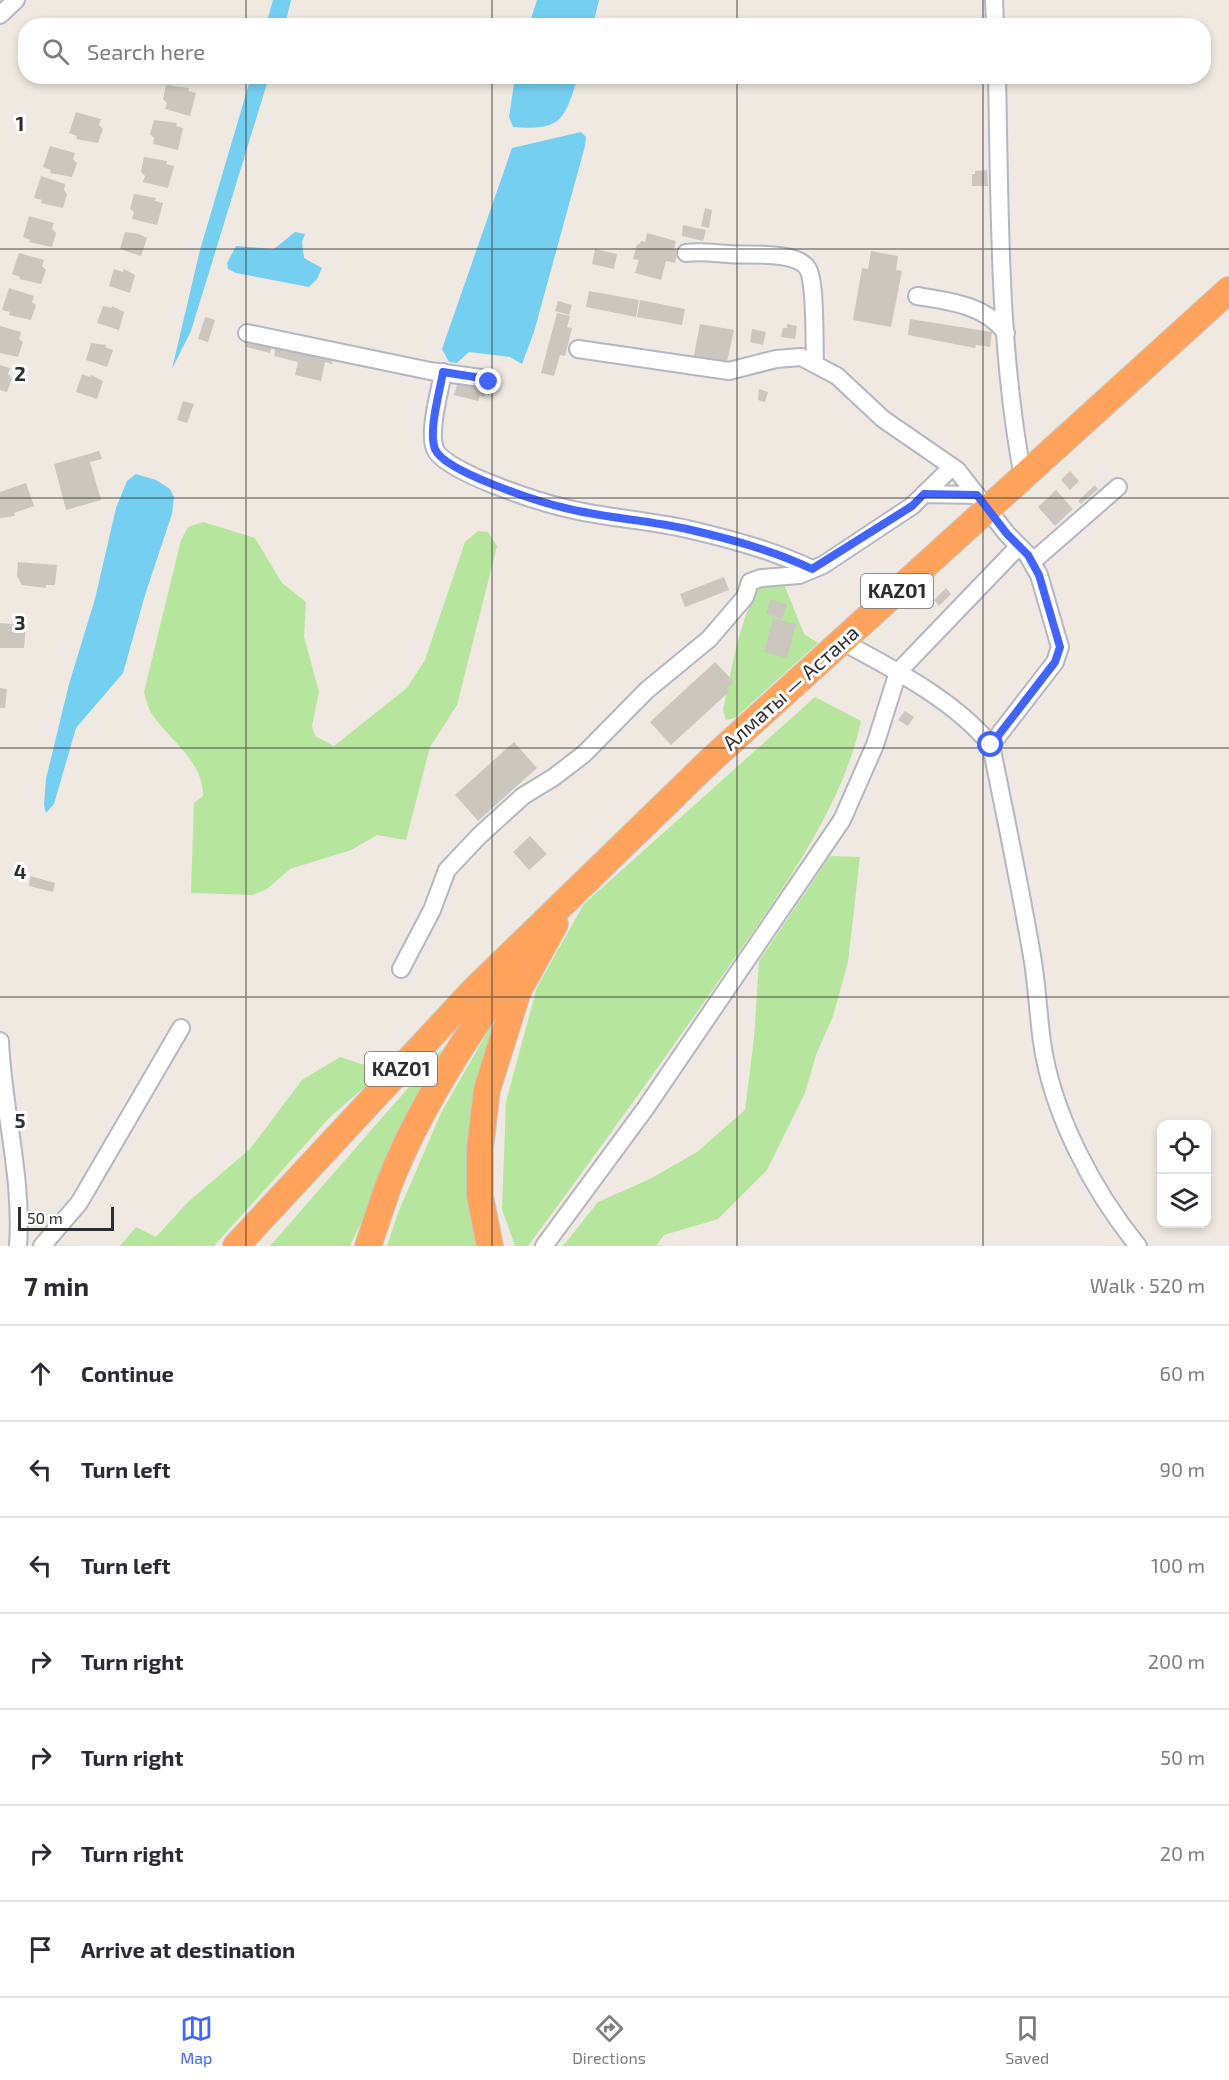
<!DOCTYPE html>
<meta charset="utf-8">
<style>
body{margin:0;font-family:"Exo 2",sans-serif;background:#f2f2f3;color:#2b2b33}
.controls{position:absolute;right:18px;bottom:18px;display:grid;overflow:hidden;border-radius:12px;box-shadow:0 3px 9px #0003}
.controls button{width:54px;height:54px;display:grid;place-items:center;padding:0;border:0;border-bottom:2px solid #e1e1e2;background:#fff;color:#2b2b33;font:30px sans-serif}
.scale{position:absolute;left:18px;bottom:15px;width:96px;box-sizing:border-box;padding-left:6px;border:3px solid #2e2e2e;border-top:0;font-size:16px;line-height:21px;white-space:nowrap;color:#2e2e2e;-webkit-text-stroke:4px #fff;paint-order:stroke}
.stop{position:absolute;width:18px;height:18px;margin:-14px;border:4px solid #4264fb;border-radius:50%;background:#fff}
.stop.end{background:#4264fb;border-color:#fff;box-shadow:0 2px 6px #0008}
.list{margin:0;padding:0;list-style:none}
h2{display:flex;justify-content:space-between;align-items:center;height:78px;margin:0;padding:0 24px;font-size:26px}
h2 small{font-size:20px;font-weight:400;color:#7c7c81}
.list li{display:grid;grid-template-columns:39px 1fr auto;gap:18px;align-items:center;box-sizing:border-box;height:96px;padding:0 24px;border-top:2px solid #e1e1e2}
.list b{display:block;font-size:22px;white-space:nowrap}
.list em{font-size:20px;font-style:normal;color:#7c7c81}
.icon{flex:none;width:33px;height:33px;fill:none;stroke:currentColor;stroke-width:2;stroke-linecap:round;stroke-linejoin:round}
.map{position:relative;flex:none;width:1229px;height:1246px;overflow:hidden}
.search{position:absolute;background:#fff;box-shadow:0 3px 9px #0003;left:18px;right:18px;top:18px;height:66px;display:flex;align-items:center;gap:15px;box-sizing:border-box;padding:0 21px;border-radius:24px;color:#7c7c81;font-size:22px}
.sheet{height:750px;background:#fff}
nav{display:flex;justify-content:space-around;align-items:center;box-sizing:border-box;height:84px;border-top:2px solid #e1e1e2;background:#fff;font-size:16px;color:#7c7c81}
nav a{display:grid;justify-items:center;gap:3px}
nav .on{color:#4264fb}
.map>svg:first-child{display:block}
.green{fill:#b6e59e}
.water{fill:#75cff0}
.building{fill:#cbc7bf}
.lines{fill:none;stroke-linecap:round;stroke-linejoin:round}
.minor-casing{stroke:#b4b7c1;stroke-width:20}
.highway-casing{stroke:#c9c9c9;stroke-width:28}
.minor{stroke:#fff;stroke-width:16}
.highway{stroke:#ffa35c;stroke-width:26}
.route{stroke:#4264fb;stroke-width:8}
.grid{fill:none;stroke:#2e2e2e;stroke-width:1.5;stroke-opacity:0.55}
.labels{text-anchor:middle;stroke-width:6;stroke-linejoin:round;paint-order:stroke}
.shield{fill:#fff;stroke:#6d6d6d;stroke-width:1.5}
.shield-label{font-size:20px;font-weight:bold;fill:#2e2e2e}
.street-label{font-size:21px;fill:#2e2e2e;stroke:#fff}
.grid-label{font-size:20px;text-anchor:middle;font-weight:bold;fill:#2e2e2e;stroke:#fff;stroke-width:6;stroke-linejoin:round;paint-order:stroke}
</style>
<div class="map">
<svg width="1229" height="1246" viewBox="0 0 1229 1246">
<rect width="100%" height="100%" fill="#efe9e1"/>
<path class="green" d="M203,522l52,16 27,45 24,19 -2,35 15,55 -7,34 3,10 19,10 73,-58 18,-28 40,-118 13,-11 10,1 9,14 -40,159 -27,42 -24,93 -29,-5 -26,15 -61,19 -23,20 -14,6 -62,-2 3,-90 9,-7c0,-36 -33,-55 -51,-82 -4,-6 -6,-15 -8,-22l37,-152 7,-13z
M768,579l16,5 20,50 14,9 -83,75 -9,2 -3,-10c8,-34 18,-110 45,-131z
M815,697l46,24c-19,90 -86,179 -138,254 -63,90 -127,179 -192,267l-3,4h-13l-13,-37 4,-107 31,-115 47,-83z
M830,856l30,1 -12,105 -15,54 -17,39 -11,38 -38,77 -49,49 -54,16 -8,11h-93l35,-44 52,-23 47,-27 48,-42 9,-72 5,-77z
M511,991l-23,62 -4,193h-97l11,-33 43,-100z
M443,1048l-93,198h-80z
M340,1057l43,14 -53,46 -116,129h-94l16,-19 20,10 32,-35 62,-53 52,-69z"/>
<path class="water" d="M273,0h18l-6,25h-19z
M537,0h62l-6,25h-64z
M251,77h18l-78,254 -19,38 28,-119z
M515,77h63c-14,43 -16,54 -65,50l-4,-10z
M581,132l5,5 -1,9 -51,186 -12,32 -12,-7 -41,-5 -12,11 -8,-1 -7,-13 70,-201z
M295,232l10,2 -3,8 2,16 18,10 -5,11 -8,8 -73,-14 -8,-4 -1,-6 9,-17 38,3z
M136,474l20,6 14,9 4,8 -2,17 -27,81 -22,78 -47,55 -22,76 -8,9 -2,-8 2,-26 23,-95 26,-85 21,-91 11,-27z"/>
<path class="building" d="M166,85l23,3 -1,3 8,2 -6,23 -25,-7 2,-6 -4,-4z
M76,112l25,7 -2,6 4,4 -5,14 -22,-4 1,-3 -8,-3z
M154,120l23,3 -1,3 7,2 -5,22 -25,-6 1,-6 -4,-4z
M50,146l25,7 -2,6 4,4 -5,14 -22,-4 1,-3 -8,-3z
M144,157l23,4 -1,3 8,2 -6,22 -25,-6 2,-6 -4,-4z
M987,170l1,16h-16v-12h3v-3z
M41,176l24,8 -1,6 3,4 -4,14 -22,-5 1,-3 -8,-2z
M134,194l22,4 -1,3 8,2 -6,22 -25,-6 2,-7 -4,-3z
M705,208l7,2 -3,18 -8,-2z
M29,216l25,7 -2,6 4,4 -4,14 -23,-5 1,-2 -7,-3z
M683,225l23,5 -3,11 -21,-5z
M125,232l14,2 8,4 -6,18 -21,-7z
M647,233l29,8 -2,8 4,1 -3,13 -9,-2 -5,19 -26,-7 4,-13 -6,-1 4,-15 2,1 2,-4 4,1z
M595,249l22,5 -3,15 -22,-5z
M871,251l27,5 -2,14 6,1 -11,56 -38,-7 9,-52 6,1z
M19,253l25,7 -2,6 4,4 -5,14 -22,-5 1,-2 -8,-3z
M114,269l9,3 1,-3 11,6 -5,18 -21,-7z
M9,288l25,8 -2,6 4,3 -5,15 -22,-5 1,-3 -8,-2z
M589,291l50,9 -3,17 -50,-10z
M640,300l45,9 -3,16 -45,-8z
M558,301l14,4 -3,10 -14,-4z
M103,306l9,2v-2l12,6 -5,18 -22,-7z
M557,313l13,3 -3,11 5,1 -7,28 -5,-1 -6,21 -13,-3z
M205,317l10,3 -7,22 -10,-3z
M910,319l82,13 -2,15 -14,-2 -1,3 -67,-13z
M700,324l34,6 -7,32 -33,-6z
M787,324l10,2 -2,13 -14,-2 2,-9h4z
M0,326l21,6 -2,7 4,3 -5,15 -18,-4z
M752,329l14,3 -3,13 -13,-3z
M249,335l24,6 -3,12 -24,-6z
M277,341l56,17 -1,6 -7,-2 -4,19 -26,-6 3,-13 -24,-6z
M91,343l15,2 -1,2 8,3 -6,17 -21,-7z
M0,365l10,3 -2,6 4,4 -5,14 -7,-2z
M82,374l8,3 1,-2 12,6 -6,18 -21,-7z
M458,381l28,8 -2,8 -4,-1 -2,5 -24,-6z
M759,389l9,3 -3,10 -7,-2z
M183,401l11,3 -7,19 -10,-3z
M99,451l3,8 -12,3 11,38 -35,10 -12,-46z
M1070,471l9,10 -9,9 -9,-10z
M26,483l8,23 -20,7 1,3 -15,2v-26z
M1095,485l3,4 -17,15 -3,-3z
M1056,490l17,19 -18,17 -17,-19z
M18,562l39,3 -2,20h-9v3l-24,-3 -5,-9z
M724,577l5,13 -44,17 -5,-13z
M946,588l5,6 -12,12 -5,-6z
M771,599l16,6 -5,14 -16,-5z
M773,618l23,6 -9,34 -23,-6z
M0,623l26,2 -2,23h-24z
M715,662l19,20 -7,6 3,3 -59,54 -21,-23z
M0,688l7,1 -2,19h-5z
M905,711l9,6 -6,9 -10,-6z
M514,742l23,26 -59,53 -23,-26z
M530,836l17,18 -18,16 -16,-18z
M30,876l25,7 -2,9 -24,-6z"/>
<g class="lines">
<g class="minor-casing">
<path id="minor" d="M994,0l1,26
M0,15l16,-15
M997,76c3,133 1,270 26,401
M686,253c15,-2 27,0 42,1 19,2 69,-4 80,15 8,15 6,74 7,93
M917,296c32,5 68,9 89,37
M247,333l183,38 51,7 8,4
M578,349l151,22 47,-12 25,-2 36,19 46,43 74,51 50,64 20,20 12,21 21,72 -5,15 -64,83
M443,372c-3,19 -15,59 -8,77 9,23 105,53 130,59 40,10 82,12 122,21 43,10 85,21 125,40
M924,494l53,1
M1032,562l86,-75
M841,641c52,28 112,58 150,104 14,70 29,140 41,211 5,28 6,57 10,86 10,71 51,149 96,204
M401,969l31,-59 15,-40 32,-34 44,-40 31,-19 30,-23 63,-64 62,-51 36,-42 5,-15 11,-4 38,-3 24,-10 89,-59 40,-39
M0,1041c3,70 23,135 18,205
M42,1246l37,-43 102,-175
M544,1246l101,-137 197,-289 33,-75 23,-73 121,-126"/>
</g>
<g class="highway-casing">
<path id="highway" d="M236,1246l238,-256 238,-231 517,-469
M368,1246c9,-25 16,-50 26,-74 31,-74 76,-141 122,-206
M490,1246l-10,-50v-48l7,-58 31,-99 37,-67"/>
</g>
<use href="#minor" class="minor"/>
<use href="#highway" class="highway"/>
</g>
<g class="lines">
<path class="route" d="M489,382l-8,-4 -38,-6c-3,19 -15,59 -8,77 9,23 105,53 130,59 40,10 82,12 122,21 43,10 85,21 125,40l100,-63 12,-12 53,1 30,39 21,21 11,20 21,72 -5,15 -64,83"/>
</g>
<path class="grid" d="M246,0v26M492,0v26M737,0v26M983,0v26M246,76v1170M492,76v1170M737,76v1170M983,76v1170M0,249h1229M0,498h1229M0,748h1229M0,997h1229"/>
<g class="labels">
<g class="shield">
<rect x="861" y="574" width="72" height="34" rx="4.5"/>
<rect x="365" y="1052" width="72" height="34" rx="4.5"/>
</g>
<g class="shield-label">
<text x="897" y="598">KАZ01</text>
<text x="401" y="1076">KАZ01</text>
</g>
<g class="street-label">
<text transform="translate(791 688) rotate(-42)" y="7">Алматы — Астана</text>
</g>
</g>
<g class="grid-label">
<text x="20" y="131">1</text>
<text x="20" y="381">2</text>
<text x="20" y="630">3</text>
<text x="20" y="879">4</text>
<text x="20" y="1128">5</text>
</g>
</svg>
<div class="controls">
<button><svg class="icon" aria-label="locate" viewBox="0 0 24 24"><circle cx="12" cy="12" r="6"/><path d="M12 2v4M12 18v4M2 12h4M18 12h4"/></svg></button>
<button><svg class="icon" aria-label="layers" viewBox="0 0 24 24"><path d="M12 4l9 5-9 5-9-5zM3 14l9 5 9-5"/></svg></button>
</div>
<div class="scale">50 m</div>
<div class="stop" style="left:991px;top:745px"></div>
<div class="stop end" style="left:489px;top:382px"></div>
<div class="search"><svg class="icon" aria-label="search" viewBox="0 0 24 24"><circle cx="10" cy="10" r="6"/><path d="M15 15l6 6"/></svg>Search here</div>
</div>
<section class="sheet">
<h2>7 min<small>Walk · 520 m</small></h2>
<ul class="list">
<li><svg class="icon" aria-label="ahead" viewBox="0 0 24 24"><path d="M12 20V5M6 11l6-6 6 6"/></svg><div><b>Continue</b></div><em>60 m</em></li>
<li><svg class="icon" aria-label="left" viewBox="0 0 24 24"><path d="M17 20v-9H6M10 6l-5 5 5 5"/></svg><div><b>Turn left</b></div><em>90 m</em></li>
<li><svg class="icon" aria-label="left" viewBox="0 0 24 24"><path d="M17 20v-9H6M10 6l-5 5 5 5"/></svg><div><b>Turn left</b></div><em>100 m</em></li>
<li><svg class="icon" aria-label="right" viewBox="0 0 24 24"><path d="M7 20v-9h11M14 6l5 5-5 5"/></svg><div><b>Turn right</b></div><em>200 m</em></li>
<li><svg class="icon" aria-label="right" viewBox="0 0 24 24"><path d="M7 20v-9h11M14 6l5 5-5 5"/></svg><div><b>Turn right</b></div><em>50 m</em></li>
<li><svg class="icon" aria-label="right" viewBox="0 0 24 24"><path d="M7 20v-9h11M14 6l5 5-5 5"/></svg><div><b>Turn right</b></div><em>20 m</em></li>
<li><svg class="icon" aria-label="arrive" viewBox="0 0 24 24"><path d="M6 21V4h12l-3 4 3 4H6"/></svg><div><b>Arrive at destination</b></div></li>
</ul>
</section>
<nav>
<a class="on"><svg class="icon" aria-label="map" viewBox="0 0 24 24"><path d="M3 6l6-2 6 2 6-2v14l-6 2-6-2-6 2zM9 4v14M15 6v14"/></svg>Map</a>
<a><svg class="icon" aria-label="directions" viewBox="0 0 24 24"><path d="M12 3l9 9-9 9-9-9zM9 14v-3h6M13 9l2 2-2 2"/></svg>Directions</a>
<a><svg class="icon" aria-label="saved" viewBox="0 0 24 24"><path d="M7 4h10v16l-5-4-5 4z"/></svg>Saved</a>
</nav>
